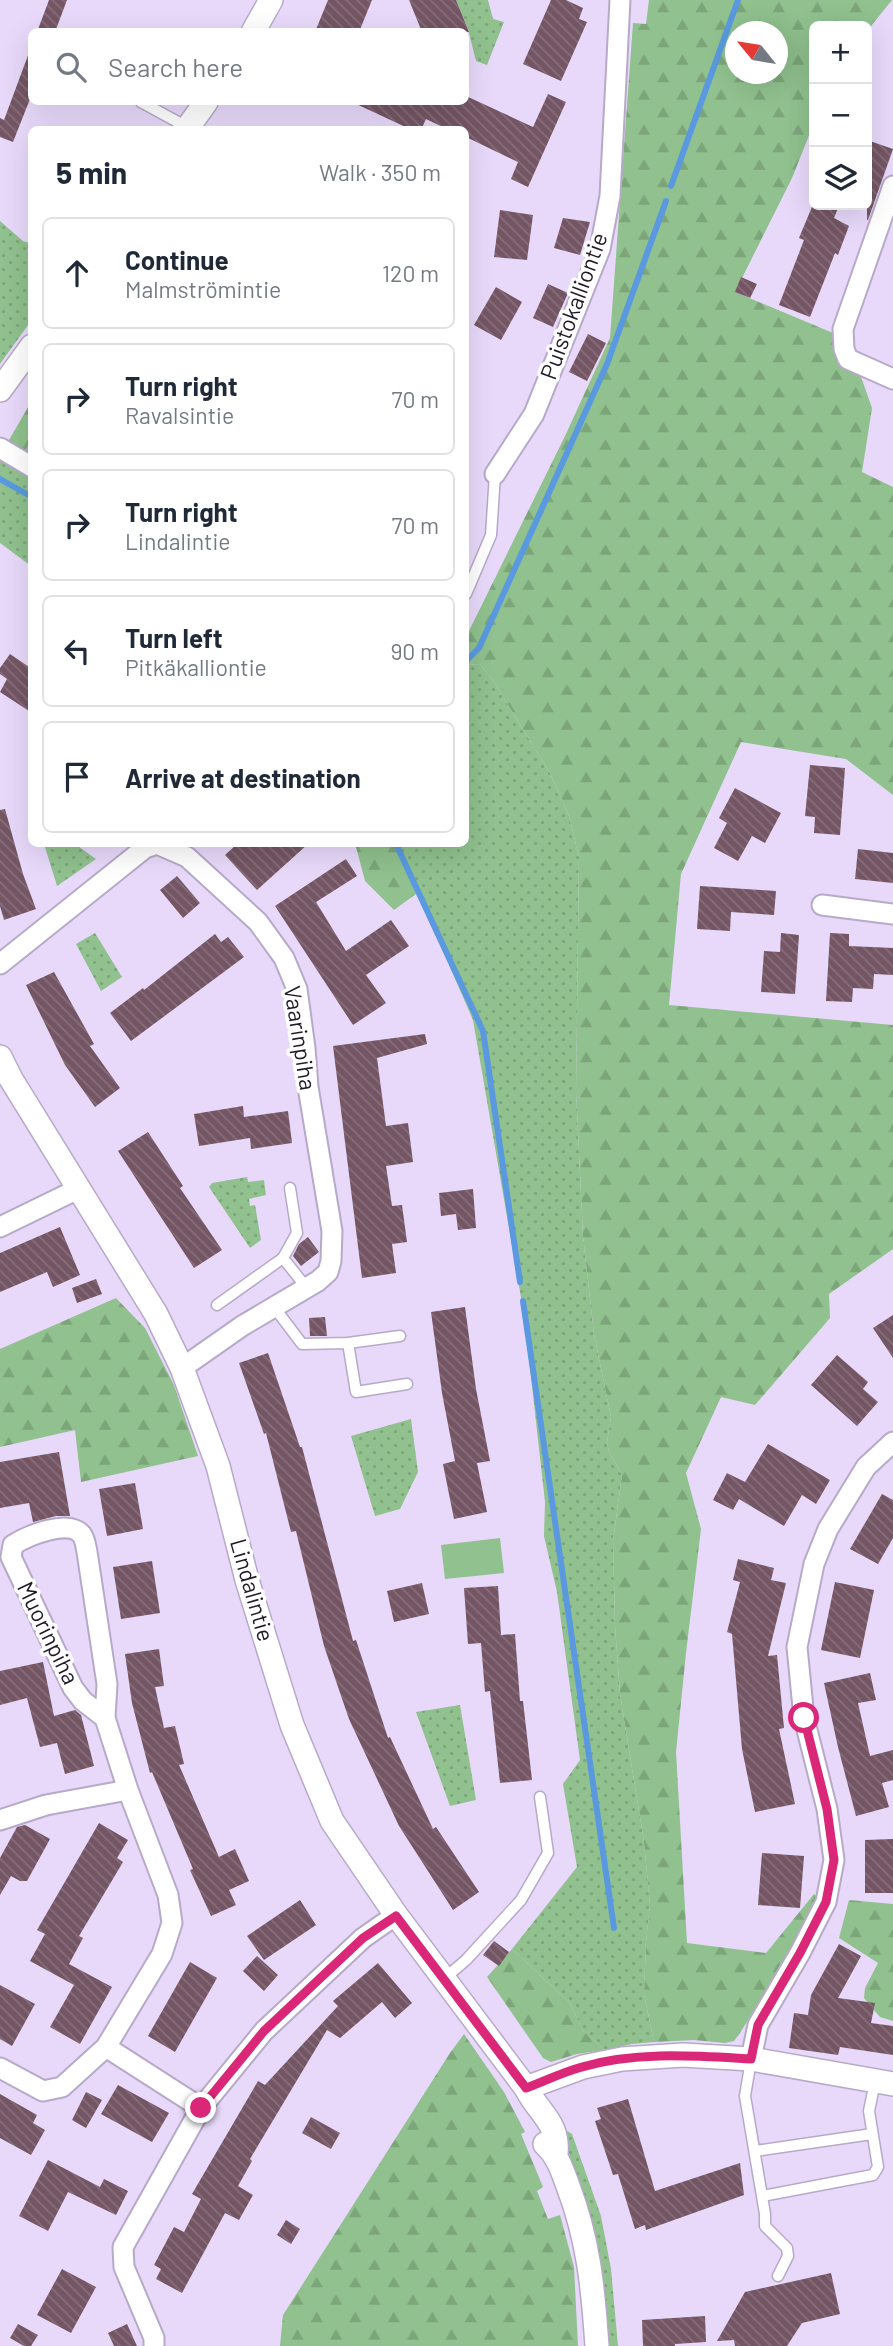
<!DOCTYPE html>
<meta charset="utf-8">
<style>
body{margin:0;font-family:Barlow,sans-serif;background:#f6f6f7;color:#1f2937}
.controls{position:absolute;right:21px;top:21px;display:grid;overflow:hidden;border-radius:10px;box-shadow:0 7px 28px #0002}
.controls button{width:63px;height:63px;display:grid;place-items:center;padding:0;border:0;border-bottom:2px solid #e0e1e3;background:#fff;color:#1f2937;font:35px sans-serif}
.compass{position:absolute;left:725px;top:21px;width:63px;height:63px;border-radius:50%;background:#fff;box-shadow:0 7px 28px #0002;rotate:300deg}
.stop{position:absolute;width:21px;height:21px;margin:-16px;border:5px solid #db2777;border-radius:50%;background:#fff}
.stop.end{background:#db2777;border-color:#fff;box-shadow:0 2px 7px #0008}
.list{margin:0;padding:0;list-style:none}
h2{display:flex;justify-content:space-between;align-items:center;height:91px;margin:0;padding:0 28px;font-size:30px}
h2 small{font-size:23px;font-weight:400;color:#747a83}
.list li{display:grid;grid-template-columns:46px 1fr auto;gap:21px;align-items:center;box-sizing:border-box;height:112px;margin:0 14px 14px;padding:0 14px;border:2px solid #e0e1e3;border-radius:10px}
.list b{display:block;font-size:26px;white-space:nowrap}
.list p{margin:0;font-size:23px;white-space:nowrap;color:#747a83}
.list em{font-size:23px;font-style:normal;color:#747a83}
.icon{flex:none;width:38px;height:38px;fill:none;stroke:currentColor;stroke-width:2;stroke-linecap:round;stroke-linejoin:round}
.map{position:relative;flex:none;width:893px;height:2346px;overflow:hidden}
.search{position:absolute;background:#fff;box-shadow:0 7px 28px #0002;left:28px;top:28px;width:441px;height:77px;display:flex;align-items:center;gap:18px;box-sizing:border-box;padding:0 24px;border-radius:10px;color:#747a83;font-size:26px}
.panel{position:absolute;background:#fff;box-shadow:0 7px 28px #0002;left:28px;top:126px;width:441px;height:721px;border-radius:10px}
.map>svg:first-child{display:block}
.grass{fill:url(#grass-dots)}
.forest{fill:url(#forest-firs);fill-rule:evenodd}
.pitch{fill:#90c18e}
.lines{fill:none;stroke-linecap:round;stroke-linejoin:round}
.stream{stroke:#5a99df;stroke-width:6}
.building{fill:url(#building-back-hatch)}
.service-casing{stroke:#b7a9c8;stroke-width:13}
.minor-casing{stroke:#b7a9c8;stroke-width:23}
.tertiary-casing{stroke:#b7a9c8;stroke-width:26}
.service{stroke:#fff;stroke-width:10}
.minor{stroke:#fff;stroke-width:19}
.tertiary{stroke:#fff;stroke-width:23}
.route{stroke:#db2777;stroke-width:9}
.labels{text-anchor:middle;stroke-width:7;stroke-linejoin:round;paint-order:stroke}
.street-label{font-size:23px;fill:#201a26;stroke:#fff}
</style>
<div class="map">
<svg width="893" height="2346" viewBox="0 0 893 2346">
<defs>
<pattern id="grass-dots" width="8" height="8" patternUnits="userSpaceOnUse" patternTransform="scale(1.75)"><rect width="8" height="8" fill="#90c18e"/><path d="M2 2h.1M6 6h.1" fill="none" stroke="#7ca57a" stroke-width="1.8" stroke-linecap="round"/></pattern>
<pattern id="forest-firs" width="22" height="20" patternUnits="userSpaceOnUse" patternTransform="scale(1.75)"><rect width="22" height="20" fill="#90c18e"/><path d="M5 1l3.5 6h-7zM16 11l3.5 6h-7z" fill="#7ca57a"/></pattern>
<pattern id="building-back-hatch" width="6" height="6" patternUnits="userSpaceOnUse" patternTransform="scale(1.75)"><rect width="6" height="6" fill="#745563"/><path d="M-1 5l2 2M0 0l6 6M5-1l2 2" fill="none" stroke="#866e7a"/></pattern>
</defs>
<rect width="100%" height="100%" fill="#e8d9fa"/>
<path class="grass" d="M456,0h32l5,19 11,3 -17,43 -11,-4 -8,-32z
M0,221l23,20 9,3 -1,77 -31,43z
M31,443v123l-31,-23v-87l23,-4z
M480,664l12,15 58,94 19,43 10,41 -3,234 7,145 11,98 17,83 -4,25 2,10 13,23 -9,66 2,84 5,69 24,148 6,63 -4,36 -2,53 10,48 -22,2 -27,6 -22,-19 -13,-28 -58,-54 65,-82 -14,-83 17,-24 -23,-168 -13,-56 1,-34 -21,-187 -51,-295 -77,-176h70v-179z
M44,844h31l21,15 -39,27z
M95,933l27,44 -21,14 -25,-47z
M247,1177l1,5 16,-2 2,15 -17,4 1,7 5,-1 6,35 -11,8 -41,-61 3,-4z
M411,1419l7,53 -18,37 -25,7 -24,-80z
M460,1705l16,95 -26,6 -34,-94z
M564,2129l8,5 29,82 10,53 7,77h-13l-42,-198z"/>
<path class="forest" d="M649,0h243l-25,31v-5h-53v97l-22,55 -57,114 98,41 5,31 22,10 12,34 -10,64 31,15v308l-47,-36 -105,-17 -60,132 -12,131 224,20v224l-64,45 1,24 -75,87 -34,-8 -35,76 15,56 -15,124 -10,99 11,191 79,10 48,-59 4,4 -12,28 -66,107 -6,8 -9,2 -31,-3 -40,2 -10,-48 2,-53 4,-36 -6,-63 -24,-148 -5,-69 -2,-84 9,-66 -13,-23 -2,-10 4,-25 -17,-83 -11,-98 -7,-145 3,-234 -10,-41 -19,-43 -58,-94 -12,-15 -14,1v-28l99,-201 45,-98 23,-315 13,1zM736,32h42v42h-42z
M31,402v41l-8,9 -18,-5z
M361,844h35l20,50 -22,16 -29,-29 -9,-34z
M116,1298l29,30 29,57 24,71 -117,26 -6,-52 -75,17v-98z
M849,1900l44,4v117l-13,-4 -16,-19 1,-10 13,-25 -39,-25z
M512,1949l58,54 13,28 22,19 -28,4 -26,8 -8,-4 -56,-81z
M464,2034l40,58 21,40 -4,2 22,53 -6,4 11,28 12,-4 14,52 4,79h-298l3,-31 167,-262z"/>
<path class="pitch" d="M500,1538l4,35 -59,6 -4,-34z"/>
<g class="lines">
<path class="stream" d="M671,186l67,-186
M0,479l32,18
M466,661l13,-13 128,-284 59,-163
M396,844l87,187 37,251
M523,1301l91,627"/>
</g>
<path class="building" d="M49,0h18l-12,32h-18z
M328,0h44l-13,32h-44z
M409,0h47l13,32h-47z
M551,0h15l17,8 -4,11 8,3 -26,59 -38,-17z
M30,50l2,44 -19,48 -13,-5v-19l4,2z
M548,94l18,8 -38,85 -17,-8 7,-17 -52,-25v-7h-17l-23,-11 -5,11h-9l-60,-28h114v-6l67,31z
M867,140l26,9 -25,71h-1z
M814,202v3h13l11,3 -4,10 15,8 -11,29 -3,-2 -25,64 -31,-12 25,-65 -5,-2z
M500,210l33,5 -6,45 -33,-3z
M563,218l27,4 -10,33 -26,-7z
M741,277l16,7 -7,14 -15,-6z
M548,284l20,9 -15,34 -20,-9z
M496,287l26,15 -21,38 -27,-15z
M588,334l18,9 -19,38 -18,-9z
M10,654l22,15v44l-32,-21 7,-13 -7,-5v-6z
M810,765l35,3 -5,67 -26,-2 1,-16 -10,-1z
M735,788l46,25 -16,30 -13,-7 -14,25 -24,-13 13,-25 -8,-5z
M5,809l18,65 13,35 -32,11 -4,-14v-96z
M237,844h71l-51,46 -32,-35z
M858,849l35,4v30l-38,-4z
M346,859l11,17 -41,26 30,49 45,-31 18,26 -43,29 20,28 -33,22 -78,-119z
M177,876l23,27 -17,15 -23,-28z
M700,886l76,5 -2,24 -43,-3 -1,19 -33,-2z
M781,933l18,2 -4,59 -34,-2 3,-41 16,1z
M830,933l19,1v12l44,2v27l-19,-1 -1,15 -20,-1 -1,14 -26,-1z
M215,934l6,8 7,-5 16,20 -113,84 -21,-28 33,-25 1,2z
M54,972l40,72 -4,2 30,42 -25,19 -30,-42 -39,-80z
M425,1034l2,10 -50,14 9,68 22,-3 5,39 -27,4 6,40 10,-1 5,37 -15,2 4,29 -34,5 -29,-232z
M243,1106l1,11 44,-6 4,32 -41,6 -1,-11 -51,8 -5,-32z
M148,1132l35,54 -3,2 42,62 -28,18 -76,-117z
M473,1189l3,39 -18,2 -2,-16 -15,2 -2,-23z
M60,1227l20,48 -27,12 -6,-15 -47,20v-39z
M308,1237l11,15 -18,14 -8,-10 6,-12z
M96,1279l6,15 -25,9 -5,-15z
M465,1307l11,82 14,72 -13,2 10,49 -33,7 -11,-55 12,-3 -13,-68 -11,-81z
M893,1315v43l-20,-30z
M325,1317l2,19h-17l-1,-18z
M268,1353l32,94h2l51,194 3,-1 32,98 2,-1 43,92 3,-2 43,65 -26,18 -54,-84 -50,-107 -25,-73 -28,-115 -5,1 -25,-99 -2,1 -25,-71z
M837,1355l31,27 -5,7 15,13 -21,24 -46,-41z
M768,1444l62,36 -14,24 -14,-9 -18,31 -45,-27 -6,11 -20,-10 14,-27 18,9z
M59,1452l11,64h-14l-23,6 -4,-19 -29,5v-46z
M135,1483l8,46 -36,7 -8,-47z
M882,1494l11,6v38l-15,26 -28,-15z
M738,1559l36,9 -3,12 15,3 -18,73 9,-1 7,73 -5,1 16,75 -40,8 -13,-63 -10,-115 -5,-2 13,-50 -7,-2z
M152,1561l8,52 -39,6 -8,-52z
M835,1582l39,8 -14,68 -39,-8z
M422,1583l7,31 -35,8 -7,-31z
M498,1586l3,49 14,-1 5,67h3l9,79 -32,3 -10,-92 -5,1 -4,-49 -13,1 -4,-56z
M159,1649l5,37 -9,1 9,41 11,-2 9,38 -5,1 40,92 16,-8 14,32 -20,9 7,15 -25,11 -21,-46 3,-1 -41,-97 -2,1 -18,-70 -7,-49z
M43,1662l11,54 21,-6 6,5 13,51 -29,8 -8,-31 -17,4 -13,-49 -27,7v-34z
M870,1673l6,27 -18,3 12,53 23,-6v30l-11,3 7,24 -33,9 -18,-69 -14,-64z
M99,1823l29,17 -11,18 6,4 -44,74 4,2 -14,26 43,23 -32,57 -30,-17 24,-42 -44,-24 15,-27 -8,-4z
M25,1825l25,14 -23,42h-7l-9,-5 -11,19v-37l17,-31z
M893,1839v54h-28v-53z
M762,1853l42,3 -4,52 -42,-3z
M300,1900l16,25 -52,35 -17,-24z
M494,1941l15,11 -10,14 -16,-11z
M839,1944l22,12 -23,42 37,5 -4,20 22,3v29l-53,-8 -2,8 -49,-7 5,-35 14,2 3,-20z
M257,1956l21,19 -14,16 -21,-20z
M190,1962l27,16 -42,74 -27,-16z
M378,1963l34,40 -17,15 -13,-16 -42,36 -13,-8 -77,129 2,2 -14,25 15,9 -14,25 -14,-7 -43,80 -26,-14 5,-10 -7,-4 20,-38 10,5 17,-33 -9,-5 66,-113 7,4 73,-79 -5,-5z
M0,1985l35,19 -23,42 -12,-7z
M118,2085l51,28 -17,29 -51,-28z
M86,2092l16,8 -16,28 -14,-8z
M0,2094l37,21 -4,8 12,7 -14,25 -31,-17z
M628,2099l27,92 85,-28 4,32 -98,35 -1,-5 -10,4 -17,-55 -5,1 -18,-54 6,-2 -4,-11z
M311,2117l29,16 -9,16 -29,-16z
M48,2160l52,27 4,-8 24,12 -12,24 -48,-23 -20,39 -29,-15z
M286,2220l14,9 -9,15 -14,-9z
M62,2269l34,18 -25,46 -34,-18z
M831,2273l9,41 -38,9 -15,23h-52l-1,-6 -17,1 28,-49z
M705,2316l1,26 -31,2v2h-32l-1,-26z
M18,2324l20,11 -7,11h-7l-14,-8z
M127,2324l10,22h-23l-6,-13z"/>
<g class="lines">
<g class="service-casing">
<path id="service" d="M141,102l46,25
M466,594l25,-59 4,-61
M283,1258l23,29
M217,1305l66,-47 14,-25 -7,-45
M274,1307l28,37 46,-1
M400,1336l-52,7 8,49 51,-8
M445,1978l21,-18 55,-60 27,-47 -8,-56
M751,2060l-6,36 20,118v12l22,22 1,8 -10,20
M755,2151l117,-17
M762,2196l111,-21 5,-8 -9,-56 6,-29"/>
</g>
<g class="minor-casing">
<path id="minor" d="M893,186l-50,143 1,20 4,10 45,20
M0,448l32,19
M495,474l39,-60 66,-165 10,-53 10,-196
M822,905l71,9
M0,964l145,-116 12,-4 30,13 71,65 26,36 13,31 8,59 3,39 24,144 -1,30 -3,11 -10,9 -76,45 -60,42
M0,1227l78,-38
M105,1718l-22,-17 -10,-13 -62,-131 2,-12c14,-9 56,-27 69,-10 3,4 4,12 5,17l20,132 -2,34 23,72
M0,1820l46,-15 82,-15 40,105 4,28 -10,31 -56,93 -44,40 -19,4 -43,-23
M106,2047l95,61
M751,2059l7,-34 42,-72 26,-51 8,-42 -7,-51 -23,-91 -7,-71 17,-83 14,-35 38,-62 27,-25
M154,2346v-8l-30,-71 -1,-20 78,-139 63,-77 99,-93 33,-23"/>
</g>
<g class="tertiary-casing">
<path id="tertiary" d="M253,32l18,-32
M186,130l20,-28
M0,390l32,-44
M0,1057l11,22 145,235 26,54 36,98 29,114 45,145 40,96 64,94 130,173c13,26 33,34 30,66
M526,2088l57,-21 39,-8 61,-4 68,4 142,25
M545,2144c13,12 17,26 23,42 21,56 25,102 29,160"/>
</g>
<use href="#service" class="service"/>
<use href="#minor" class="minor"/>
<use href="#tertiary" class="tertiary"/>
</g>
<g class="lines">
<path class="route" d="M201,2108l63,-77 99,-93 33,-22 130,172c19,-7 37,-16 56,-21 54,-16 114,-11 169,-8l7,-34 42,-72 26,-51 8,-42 -7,-51 -23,-91"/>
</g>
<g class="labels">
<g class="street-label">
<text transform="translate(574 306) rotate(-70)" y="8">Puistokalliontie</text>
<text transform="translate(300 1038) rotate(81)" y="8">Vaarinpiha</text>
<text transform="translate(252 1590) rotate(74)" y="8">Lindalintie</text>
<text transform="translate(48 1633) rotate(64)" y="8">Muorinpiha</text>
</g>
</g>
</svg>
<div class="controls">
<button>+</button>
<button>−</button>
<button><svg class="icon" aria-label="layers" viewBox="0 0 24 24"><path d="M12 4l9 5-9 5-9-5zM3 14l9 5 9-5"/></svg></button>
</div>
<svg class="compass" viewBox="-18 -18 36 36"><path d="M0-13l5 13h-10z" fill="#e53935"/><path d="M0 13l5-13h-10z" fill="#747a83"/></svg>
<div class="stop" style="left:804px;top:1718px"></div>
<div class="stop end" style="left:201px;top:2108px"></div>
<div class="search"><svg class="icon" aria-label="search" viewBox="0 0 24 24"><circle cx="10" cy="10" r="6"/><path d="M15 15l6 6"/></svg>Search here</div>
<section class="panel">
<h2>5 min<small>Walk · 350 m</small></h2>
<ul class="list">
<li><svg class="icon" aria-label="ahead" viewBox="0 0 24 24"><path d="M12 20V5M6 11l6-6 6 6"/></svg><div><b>Continue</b><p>Malmströmintie</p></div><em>120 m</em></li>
<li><svg class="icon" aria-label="right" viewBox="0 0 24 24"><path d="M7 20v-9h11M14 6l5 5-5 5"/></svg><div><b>Turn right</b><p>Ravalsintie</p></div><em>70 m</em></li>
<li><svg class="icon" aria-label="right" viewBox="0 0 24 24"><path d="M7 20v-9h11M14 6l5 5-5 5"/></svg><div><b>Turn right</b><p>Lindalintie</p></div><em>70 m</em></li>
<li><svg class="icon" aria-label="left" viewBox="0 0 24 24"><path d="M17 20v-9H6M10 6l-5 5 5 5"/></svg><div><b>Turn left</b><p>Pitkäkalliontie</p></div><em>90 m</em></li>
<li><svg class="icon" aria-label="arrive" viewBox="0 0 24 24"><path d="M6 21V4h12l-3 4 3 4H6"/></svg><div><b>Arrive at destination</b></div></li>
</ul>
</section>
</div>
